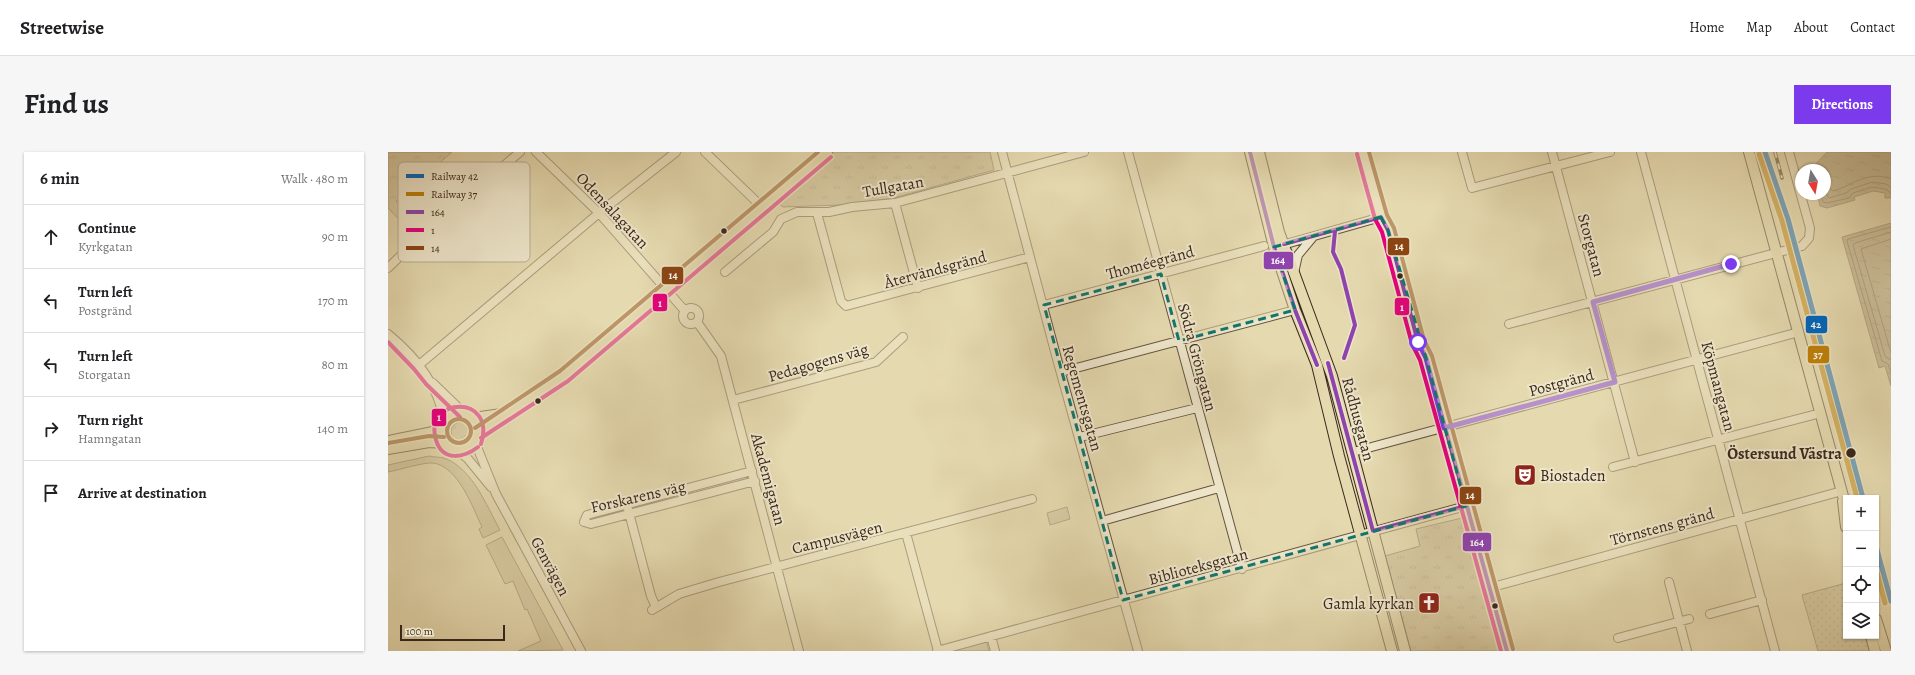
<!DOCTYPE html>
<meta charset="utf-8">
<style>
body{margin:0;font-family:Alegreya,serif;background:#f6f6f6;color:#202124}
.controls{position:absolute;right:12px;bottom:12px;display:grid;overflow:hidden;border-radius:0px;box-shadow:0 1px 3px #0004}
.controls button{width:36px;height:36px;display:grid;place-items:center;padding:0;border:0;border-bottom:1px solid #e0e0e0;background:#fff;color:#202124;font:20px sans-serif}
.compass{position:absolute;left:1407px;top:12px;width:36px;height:36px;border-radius:50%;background:#fff;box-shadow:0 1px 3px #0004;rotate:169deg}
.scale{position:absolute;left:12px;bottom:10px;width:105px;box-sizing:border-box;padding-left:4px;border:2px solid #3a281b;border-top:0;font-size:11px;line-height:14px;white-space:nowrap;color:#3a281b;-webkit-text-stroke:3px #eee6cb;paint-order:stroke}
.stop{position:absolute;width:12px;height:12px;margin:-9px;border:3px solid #7c3aed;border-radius:50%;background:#fff}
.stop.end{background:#7c3aed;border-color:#fff;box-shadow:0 1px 4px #0008}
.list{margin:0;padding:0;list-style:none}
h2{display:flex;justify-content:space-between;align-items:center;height:52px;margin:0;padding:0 16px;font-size:17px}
h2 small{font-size:13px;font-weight:400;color:#757577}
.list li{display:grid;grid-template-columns:26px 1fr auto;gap:12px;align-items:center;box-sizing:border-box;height:64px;padding:0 16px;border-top:1px solid #e0e0e0}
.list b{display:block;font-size:15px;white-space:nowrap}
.list p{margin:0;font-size:13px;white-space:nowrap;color:#757577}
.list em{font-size:13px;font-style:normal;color:#757577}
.icon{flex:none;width:22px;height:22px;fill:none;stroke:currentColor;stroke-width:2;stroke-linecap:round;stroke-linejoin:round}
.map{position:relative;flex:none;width:1503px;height:499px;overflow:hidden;border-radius:0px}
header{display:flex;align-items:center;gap:24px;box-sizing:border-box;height:56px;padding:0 20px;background:#fff;border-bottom:1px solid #e0e0e0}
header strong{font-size:19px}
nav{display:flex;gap:22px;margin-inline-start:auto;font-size:14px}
.intro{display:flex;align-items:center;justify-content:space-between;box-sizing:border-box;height:96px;padding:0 24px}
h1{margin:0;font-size:28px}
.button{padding:10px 18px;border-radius:0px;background:#7c3aed;color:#fff;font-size:14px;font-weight:700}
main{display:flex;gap:24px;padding:0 24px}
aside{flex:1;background:#fff;border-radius:0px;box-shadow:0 1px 3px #0004}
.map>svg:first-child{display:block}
.grass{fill:#c8bb96;stroke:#817258}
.park{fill:url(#park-tufts);stroke:#817258}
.garden{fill:url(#garden-dots);stroke:#817258}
.water{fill:url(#water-ripples);stroke:#7e6e56}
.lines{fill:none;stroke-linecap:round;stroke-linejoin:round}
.shore{stroke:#72624c;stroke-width:1}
.minor-casing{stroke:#655440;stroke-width:10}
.major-casing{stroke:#3a281b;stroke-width:12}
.minor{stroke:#eee6cb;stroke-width:8}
.major{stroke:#e5d9af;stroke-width:10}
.rail-casing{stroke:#3a281b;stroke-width:3.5}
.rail{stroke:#eee6cb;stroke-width:2;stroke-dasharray:6;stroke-linecap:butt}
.bus-1-casing{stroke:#eee6cb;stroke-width:7}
.bus-2-casing{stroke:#eee6cb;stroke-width:7}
.bus-3-casing{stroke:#eee6cb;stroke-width:7}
.bus-1{stroke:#8e44ad;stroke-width:4}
.bus-2{stroke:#e5007d;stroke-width:4}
.bus-3{stroke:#8b4513;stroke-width:4}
.rail-1-casing{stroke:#eee6cb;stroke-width:8}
.rail-2-casing{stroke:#eee6cb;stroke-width:8}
.rail-1{stroke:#0065bd;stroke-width:5}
.rail-2{stroke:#be8008;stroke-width:5}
.route{stroke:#7c3aed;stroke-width:5}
.marked{fill:none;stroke:#0f766e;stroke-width:3;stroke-dasharray:8 5;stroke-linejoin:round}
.bus-dot{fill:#3a281b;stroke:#eee6cb;stroke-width:1.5}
.labels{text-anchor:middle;stroke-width:4;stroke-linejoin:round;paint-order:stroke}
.street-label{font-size:16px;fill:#3a281b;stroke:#eee6cb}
.stop-label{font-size:16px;font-weight:bold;fill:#3a281b;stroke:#eee6cb;text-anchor:end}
.poi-label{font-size:16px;fill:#3a281b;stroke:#eee6cb;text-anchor:start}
.key{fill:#eee6cb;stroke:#b8ad96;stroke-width:1}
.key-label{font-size:11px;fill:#3a281b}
.line-badge{stroke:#eee6cb;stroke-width:1.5}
.badge-label{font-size:11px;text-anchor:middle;font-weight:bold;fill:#fff}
</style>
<header>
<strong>Streetwise</strong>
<nav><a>Home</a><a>Map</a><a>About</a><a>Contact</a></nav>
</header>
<div class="intro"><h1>Find us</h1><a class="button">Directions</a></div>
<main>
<aside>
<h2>6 min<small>Walk · 480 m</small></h2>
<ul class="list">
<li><svg class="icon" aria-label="ahead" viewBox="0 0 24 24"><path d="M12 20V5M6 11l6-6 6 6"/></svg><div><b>Continue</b><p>Kyrkgatan</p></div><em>90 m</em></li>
<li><svg class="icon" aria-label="left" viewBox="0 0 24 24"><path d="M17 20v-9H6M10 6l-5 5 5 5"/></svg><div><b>Turn left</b><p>Postgränd</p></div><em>170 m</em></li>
<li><svg class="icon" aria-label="left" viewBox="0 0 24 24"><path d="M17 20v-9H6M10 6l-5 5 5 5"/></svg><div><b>Turn left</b><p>Storgatan</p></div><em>80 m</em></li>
<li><svg class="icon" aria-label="right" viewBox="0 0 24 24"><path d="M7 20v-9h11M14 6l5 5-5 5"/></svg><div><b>Turn right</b><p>Hamngatan</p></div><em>140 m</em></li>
<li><svg class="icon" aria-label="arrive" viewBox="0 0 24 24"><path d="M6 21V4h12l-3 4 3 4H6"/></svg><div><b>Arrive at destination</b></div></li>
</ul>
</aside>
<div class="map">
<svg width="1503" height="499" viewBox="0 0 1503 499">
<defs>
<pattern id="park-tufts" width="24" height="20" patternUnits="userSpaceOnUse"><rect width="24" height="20" fill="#c8bb96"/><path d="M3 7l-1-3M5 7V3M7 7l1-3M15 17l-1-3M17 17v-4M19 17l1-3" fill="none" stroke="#a3987a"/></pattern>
<pattern id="garden-dots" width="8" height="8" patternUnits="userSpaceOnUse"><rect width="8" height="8" fill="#c8bb96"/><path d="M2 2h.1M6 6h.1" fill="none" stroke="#a3987a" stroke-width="1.8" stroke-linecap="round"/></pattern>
<pattern id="water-ripples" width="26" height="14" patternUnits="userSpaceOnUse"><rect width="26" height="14" fill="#ab9d7d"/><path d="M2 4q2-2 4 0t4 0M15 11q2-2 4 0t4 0" fill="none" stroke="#8c8066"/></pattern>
</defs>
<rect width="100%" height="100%" fill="#e5d9af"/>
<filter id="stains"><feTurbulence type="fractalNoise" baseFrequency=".005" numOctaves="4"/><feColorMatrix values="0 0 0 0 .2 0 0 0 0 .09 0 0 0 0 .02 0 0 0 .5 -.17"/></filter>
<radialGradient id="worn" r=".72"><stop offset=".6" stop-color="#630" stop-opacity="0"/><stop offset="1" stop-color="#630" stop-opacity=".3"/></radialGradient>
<path class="grass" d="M41,304c4,1 10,1 15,2 29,11 42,47 56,72l-17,8 -4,-9 3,-2c-9,-19 -24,-61 -49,-64 -9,-1 -34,7 -45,9v-7z
M679,355l3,12 -20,6 -3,-12z
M114,385l61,113 -45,1 23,-10 -14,-32 -2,1 -12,-29 -8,3 -19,-39z
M598,488l3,11h-40z"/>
<path class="park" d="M0,0h64l-56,49 26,29 -7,6 -27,-28z
M446,0h156l4,18 -100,28 -54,7 -57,2 -6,-5 46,-43z
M63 280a10 10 0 1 1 20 0a10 10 0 1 1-20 0Z
M1074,366l37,133h-88l-26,-95 35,-10 -4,-17z"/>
<path class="garden" d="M1458,431v53h19l5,15h-52l-16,-56z"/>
<path class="water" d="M1439,0h64v46h-6v-5l-12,-2 -19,6 1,3 -28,8 -7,-2 -2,-9 -11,-3h18v-24h-15z
M1503,71v163l-6,-20 -6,2 -37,-131z"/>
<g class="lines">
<path class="shore" d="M1437,32l8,7c21,-6 34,-21 58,-12
M1437,40l4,6 17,-5 5,-4 21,-7 14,2 5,3
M1432,42l3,8 4,1 22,-5 4,-5 19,-6 14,2 5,5
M1503,75l-43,12 -1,2 35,120 6,3 3,8
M1503,80l-36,11 -2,2 32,111 6,4
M1503,87l-30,10 30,104"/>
<g class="minor-casing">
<path id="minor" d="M148,0l63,61 86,98
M317,0l56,54
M614,0l55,207 81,292
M740,0l114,417
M975,0l18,65 7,13 30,112 8,16 63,230 353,-97
M1074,0l10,36 138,-36
M1164,0l83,310
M1253,0l134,499
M507,51l23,85
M429,61l24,88 5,5 184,-49
M891,94l102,-29
M0,116l37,-36 95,-80
M337,120l48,-40 8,-13 16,-7h32l23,-5 43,-4 189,-51
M906,121l4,-18 15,-18
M656,153l220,-59
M295 164a8 8 0 1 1 16 0a8 8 0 1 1-16 0Z
M309,170l24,34 78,295
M1121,172l293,-78 7,-8 1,-10 -21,-76
M0,182c27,22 50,51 56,86
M31,213l180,-152 77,-61
M673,220l234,-62
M45,231l31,30
M345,248l143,-38 27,-25
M692,285l117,-29
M87,290l21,52 85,157
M69,298l11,9 23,28
M965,300l446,-120
M1225,315l208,-54
M364,319l-165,44 -3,7 7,2 164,-43
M240,357l23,87 5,11
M714,369l117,-33
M518,381l32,118
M1281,430l18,69
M264,458l27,-16 40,-12 313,-83
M1322,462l52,-14
M603,484l4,15
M1230,486l71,-19
M549,499l529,-145"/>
</g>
<g class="major-casing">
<path id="major" d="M862,0l24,95 21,63 22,55 22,91 53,195
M871,0l20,80 53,144 73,275
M1361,0l97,355
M52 279a19 19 0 1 1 38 0a19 19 0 1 1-38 0Z
M85,266l29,-4
M90,281c28,-21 59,-36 86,-57 90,-72 173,-152 263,-224
M0,289l45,-9 7,-4
M0,297l41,-7 15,1
M1455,349l3,26
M1488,467l10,32
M1483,484l4,15"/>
</g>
<use href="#minor" class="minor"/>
<use href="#major" class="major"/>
<g class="rail-casing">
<path id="rail" d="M1387,0l7,26"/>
</g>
<use href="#rail" class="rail"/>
<g class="bus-1-casing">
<path id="bus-1" d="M862,0l24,95 21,63 22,55
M993,65l7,13 30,112 8,16 81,293
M947,79l-2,21 8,17 14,56 -11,33
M896,92l97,-27
M940,211l45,168
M985,379l93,-25"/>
</g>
<g class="bus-2-casing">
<path id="bus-2" d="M969,2l18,65 7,13 30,112 8,16 81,291
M0,190l26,27 12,15 34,33
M93,286l87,-57 263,-224
M90,295c-13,10 -35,16 -42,-7 -13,-43 61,-47 45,4"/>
</g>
<g class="bus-3-casing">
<path id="bus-3" d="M981,0l18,63 7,13 30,112 8,16 81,293
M59 279a12 12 0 1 1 24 0a12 12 0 1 1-24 0Z
M87,276l85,-57 258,-219
M0,291l41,-7 15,1"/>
</g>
<use href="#bus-1" class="bus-1"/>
<use href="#bus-2" class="bus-2"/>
<use href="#bus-3" class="bus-3"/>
<g class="rail-1-casing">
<path id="rail-1" d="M1377,0l23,67 75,279
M1488,394l15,55"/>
</g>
<g class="rail-2-casing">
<path id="rail-2" d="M1371,2l23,67 75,277
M1488,417l9,34"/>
</g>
<use href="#rail-1" class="rail-1"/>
<use href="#rail-2" class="rail-2"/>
</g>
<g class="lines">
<path class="route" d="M1030,190l8,16 18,70 171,-46 -22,-80 138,-38"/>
</g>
<path d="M0 0H1503V499H0ZM993,65l7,13 38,128 40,148 -343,94 -79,-295 117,-31 18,67 116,-31 -21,-63z" fill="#e5d9af" fill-opacity=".55" fill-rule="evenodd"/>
<path class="marked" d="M993,65l7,13 38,128 40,148 -343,94 -79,-295 117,-31 18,67 116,-31 -21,-63z"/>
<defs>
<g id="theatre-square" transform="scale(1.15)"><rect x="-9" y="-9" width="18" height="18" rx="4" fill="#8f2418" stroke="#eee6cb"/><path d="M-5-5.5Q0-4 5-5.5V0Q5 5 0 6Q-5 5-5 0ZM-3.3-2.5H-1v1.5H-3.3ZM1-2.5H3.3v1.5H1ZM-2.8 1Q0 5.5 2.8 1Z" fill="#fff"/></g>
<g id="church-square" transform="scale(1.15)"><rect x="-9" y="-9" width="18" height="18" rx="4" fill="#8f2418" stroke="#eee6cb"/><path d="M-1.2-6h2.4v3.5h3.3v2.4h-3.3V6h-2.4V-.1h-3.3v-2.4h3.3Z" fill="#fff"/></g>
</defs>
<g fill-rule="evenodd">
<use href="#theatre-square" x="1137" y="323"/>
<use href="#church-square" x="1041" y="451"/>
</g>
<g class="bus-dot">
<circle cx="336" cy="79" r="3.5"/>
<circle cx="1012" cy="124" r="3.5"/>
<circle cx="150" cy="249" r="3.5"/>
<circle cx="1463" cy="301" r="5.5"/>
<circle cx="1107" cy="454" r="3.5"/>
</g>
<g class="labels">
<g class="street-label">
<text transform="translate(505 34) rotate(-10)" y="6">Tullgatan</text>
<text transform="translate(225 58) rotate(47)" y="6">Odensalagatan</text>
<text transform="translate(1204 93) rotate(75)" y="6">Storgatan</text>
<text transform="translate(762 110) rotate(-15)" y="6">Thoméegränd</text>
<text transform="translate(547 117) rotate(-15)" y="6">Återvändsgränd</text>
<text transform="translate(810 205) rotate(75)" y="6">Södra Gröngatan</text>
<text transform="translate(430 210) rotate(-16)" y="6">Pedagogens väg</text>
<text transform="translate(1173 230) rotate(-15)" y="6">Postgränd</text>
<text transform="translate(1331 234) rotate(75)" y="6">Köpmangatan</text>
<text transform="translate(695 246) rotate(74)" y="6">Regementsgatan</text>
<text transform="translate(971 267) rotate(75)" y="6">Rådhusgatan</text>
<text transform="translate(381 327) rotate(75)" y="6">Akademigatan</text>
<text transform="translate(250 344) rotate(-13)" y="6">Forskarens väg</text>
<text transform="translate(1274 374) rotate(-15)" y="6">Törnstens gränd</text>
<text transform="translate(449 385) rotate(-14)" y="6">Campusvägen</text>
<text transform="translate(163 414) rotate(62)" y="6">Genvägen</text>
<text transform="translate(810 414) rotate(-15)" y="6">Biblioteksgatan</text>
</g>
<g class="stop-label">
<text x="1454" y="307">Östersund Västra</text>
</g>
<g class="poi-label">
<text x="1152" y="329">Biostaden</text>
<text x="1026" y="457" text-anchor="end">Gamla kyrkan</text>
</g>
</g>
<rect x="10" y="10" width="132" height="100" rx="6" class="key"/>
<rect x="18" y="22" width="18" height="4" fill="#0065bd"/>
<rect x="18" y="40" width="18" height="4" fill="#be8008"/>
<rect x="18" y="58" width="18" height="4" fill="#8e44ad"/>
<rect x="18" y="76" width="18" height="4" fill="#e5007d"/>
<rect x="18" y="94" width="18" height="4" fill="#8b4513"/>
<g class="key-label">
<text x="43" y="28">Railway 42</text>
<text x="43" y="46">Railway 37</text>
<text x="43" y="64">164</text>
<text x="43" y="82">1</text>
<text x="43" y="100">14</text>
</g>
<g class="line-badge">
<rect x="999" y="85" width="23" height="19" rx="4" fill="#8b4513"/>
<rect x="875" y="99" width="31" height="19" rx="4" fill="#8e44ad"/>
<rect x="273" y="114" width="23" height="19" rx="4" fill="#8b4513"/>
<rect x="264" y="141" width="16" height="19" rx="4" fill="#e5007d"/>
<rect x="1006" y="145" width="16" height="19" rx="4" fill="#e5007d"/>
<rect x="1417" y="163" width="23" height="19" rx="4" fill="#0065bd"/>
<rect x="1419" y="193" width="23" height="19" rx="4" fill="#be8008"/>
<rect x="43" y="256" width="16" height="19" rx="4" fill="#e5007d"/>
<rect x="1071" y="334" width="23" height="19" rx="4" fill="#8b4513"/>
<rect x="1074" y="380" width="30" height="20" rx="4" fill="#8e44ad"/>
</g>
<g class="badge-label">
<text x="1011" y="98">14</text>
<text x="890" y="112">164</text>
<text x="285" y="127">14</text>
<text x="272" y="155">1</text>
<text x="1014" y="159">1</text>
<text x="1428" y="176">42</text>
<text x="1430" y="206">37</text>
<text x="51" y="269">1</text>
<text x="1082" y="347">14</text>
<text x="1089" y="394">164</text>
</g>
<rect width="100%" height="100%" filter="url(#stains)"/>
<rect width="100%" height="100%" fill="url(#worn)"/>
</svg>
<div class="controls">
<button>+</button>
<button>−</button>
<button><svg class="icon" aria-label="locate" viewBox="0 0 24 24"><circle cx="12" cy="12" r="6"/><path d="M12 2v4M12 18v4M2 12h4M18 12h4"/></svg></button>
<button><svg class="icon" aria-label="layers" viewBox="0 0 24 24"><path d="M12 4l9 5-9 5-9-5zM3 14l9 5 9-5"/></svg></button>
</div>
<svg class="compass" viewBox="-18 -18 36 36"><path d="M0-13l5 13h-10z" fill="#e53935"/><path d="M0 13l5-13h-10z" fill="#757577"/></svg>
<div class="scale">100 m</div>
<div class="stop" style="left:1030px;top:190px"></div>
<div class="stop end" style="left:1343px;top:112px"></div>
</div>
</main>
